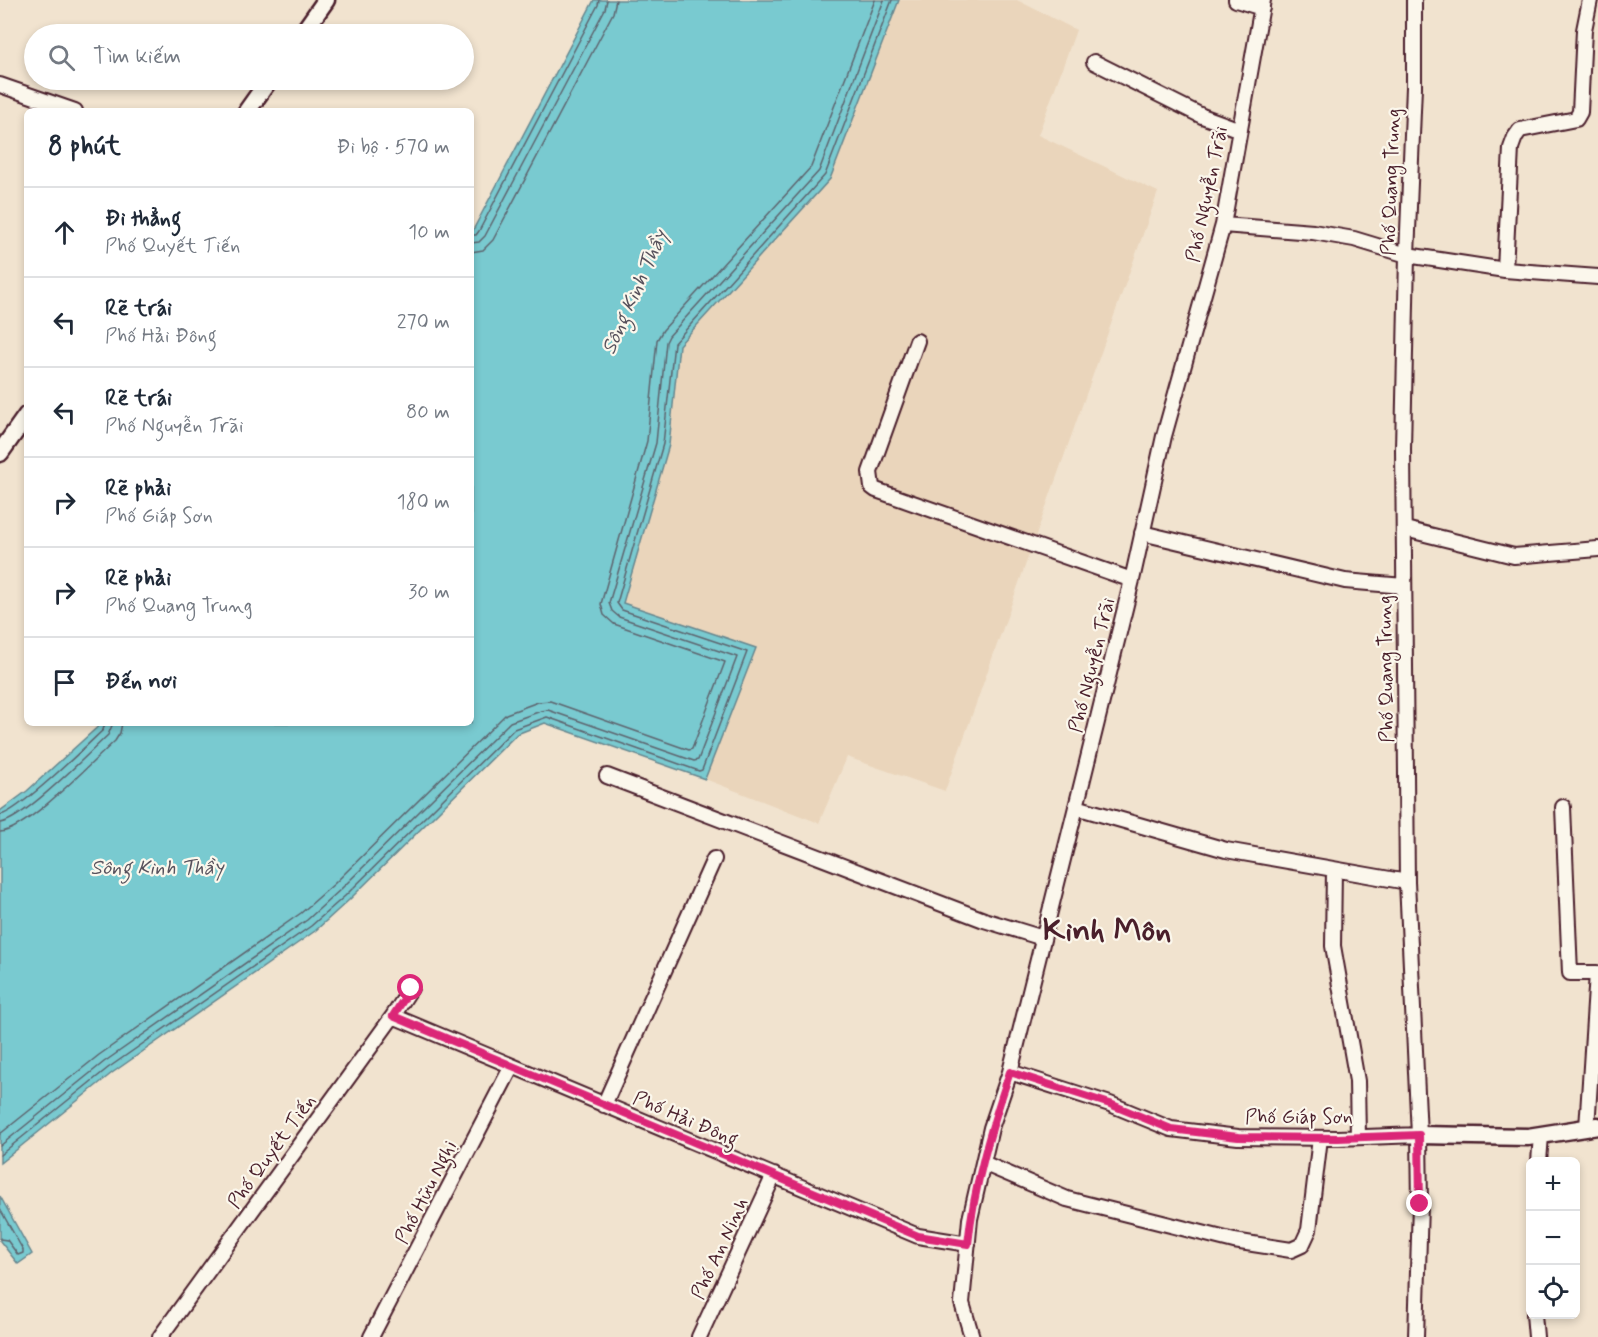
<!DOCTYPE html>
<html lang="vi">
<meta charset="utf-8">
<style>
body{margin:0;font-family:Mynerve,sans-serif;background:#f6f6f7;color:#1f2937}
.controls{position:absolute;right:18px;bottom:18px;display:grid;overflow:hidden;border-radius:9px;box-shadow:0 3px 9px #0003}
.controls button{width:54px;height:54px;display:grid;place-items:center;padding:0;border:0;border-bottom:2px solid #e0e1e3;background:#fff;color:#1f2937;font:30px sans-serif}
.stop{position:absolute;width:18px;height:18px;margin:-14px;border:4px solid #db2777;border-radius:50%;background:#fff}
.stop.end{background:#db2777;border-color:#fff;box-shadow:0 2px 6px #0008}
.list{margin:0;padding:0;list-style:none}
h2{display:flex;justify-content:space-between;align-items:center;height:78px;margin:0;padding:0 24px;font-size:26px}
h2 small{font-size:20px;font-weight:400;color:#747a83}
.list li{display:grid;grid-template-columns:39px 1fr auto;gap:18px;align-items:center;box-sizing:border-box;height:90px;padding:0 24px;border-top:2px solid #e0e1e3}
.list b{display:block;font-size:22px;white-space:nowrap}
.list p{margin:0;font-size:20px;white-space:nowrap;color:#747a83}
.list em{font-size:20px;font-style:normal;color:#747a83}
.icon{flex:none;width:33px;height:33px;fill:none;stroke:currentColor;stroke-width:2;stroke-linecap:round;stroke-linejoin:round}
.map{position:relative;flex:none;width:1598px;height:1337px;overflow:hidden}
.search{position:absolute;background:#fff;box-shadow:0 3px 9px #0003;left:24px;top:24px;width:450px;height:66px;display:flex;align-items:center;gap:15px;box-sizing:border-box;padding:0 21px;border-radius:33px;color:#747a83;font-size:22px}
.panel{position:absolute;background:#fff;box-shadow:0 3px 9px #0003;left:24px;top:108px;width:450px;height:618px;border-radius:9px}
.map>svg:first-child{display:block}
.built{fill:#ead5bb}
.water{fill:#79cad0;stroke:#66868e;stroke-width:1.5}
.lines{fill:none;stroke-linecap:round;stroke-linejoin:round}
.shore{stroke:#5d636d;stroke-width:1.5}
.minor-casing{stroke:#4a1f2b;stroke-width:18}
.tertiary-casing{stroke:#4a1f2b;stroke-width:21}
.minor{stroke:#fbf7ec;stroke-width:14}
.tertiary{stroke:#fbf7ec;stroke-width:16}
.route{stroke:#db2777;stroke-width:8}
.labels{text-anchor:middle;stroke-width:4.5;stroke-linejoin:round;paint-order:stroke}
.street-label{font-size:20px;fill:#4a1f2b;stroke:#fbf7ec}
.water-label{font-size:21px;font-style:italic;fill:#58525d;stroke:#fbf7ec}
.town-label{font-size:32px;font-weight:bold;fill:#4a1f2b;stroke:#fbf7ec}
</style>
<div class="map">
<svg width="1598" height="1337" viewBox="0 0 1598 1337">
<rect width="100%" height="100%" fill="#f1e3cf"/>
<filter id="ink" filterUnits="userSpaceOnUse"><feTurbulence type="fractalNoise" baseFrequency=".0167" numOctaves="2"/><feDisplacementMap in="SourceGraphic" scale="12" xChannelSelector="R" yChannelSelector="G"/><feConvolveMatrix kernelMatrix="1 2 1 2 8 2 1 2 1" color-interpolation-filters="sRGB"/></filter>
<g filter="url(#ink)">
<path class="built" d="M899,0h118l59,30 -38,105 120,57 -213,599 -98,-34 -28,66 -114,-44 51,-131 -133,-44 46,-159 10,-100 151,-166z"/>
<path class="water" d="M594,0h305l-69,179 -151,166 -10,100 -46,158 133,45 -51,131 -160,-56 -28,11 -168,166 -34,31 -203,142 -112,90v-352l27,-20 75,-68h369v-489z
M0,1196l32,58 -14,10 -18,-23z"/>
<g class="lines">
<path class="shore" d="M471,235h5l3,-4 119,-226 1,-5
M471,243l8,-1 6,-6 120,-227 2,-9
M471,252l12,-2 10,-10 120,-227 3,-13
M0,815c18,-2 86,-69 103,-85l2,-7
M0,823c22,-2 89,-70 108,-88l5,-12
M0,832c26,-1 93,-71 115,-91l5,-8 2,-10
M0,1134l99,-79 202,-142 33,-29 172,-170 32,-12 12,-1 139,49 3,-1 33,-87 -111,-38 -10,-9 -3,-11 46,-163 10,-101 6,-10 148,-163 64,-167
M0,1146l104,-84 203,-142 33,-30 170,-168 31,-11 7,-1 146,51 4,-1 39,-103 -118,-40 -7,-6 -3,-8 47,-160 10,-101 3,-6 150,-165 65,-171
M0,1155l108,-87 203,-142 34,-30 169,-167 33,-12 152,54 3,-1 45,-118 -125,-42 -5,-7 46,-159 11,-101 151,-168 67,-175
M0,1209l23,41v3l-5,2 -11,-15 -7,-1"/>
<g class="minor-casing">
<path id="minor" d="M1236,0l26,8
M1414,0v87l-7,168 -4,194 4,433 12,253 1,69 -4,133
M1094,62l108,54 38,14
M0,85l75,26
M1223,225l90,7 41,7 53,16 98,15 93,7
M1505,270l6,-122 4,-11 5,-7 56,-11 4,-7 4,-82 6,-30
M917,341l-47,131 2,15 4,3 256,90
M1405,529l109,27 84,-7
M1142,533l203,48 59,5
M607,776l377,144 59,18
M1076,807l150,43 181,32
M1563,807l7,166h27l-10,155
M1334,869l-1,77 24,135 1,56
M393,1016l525,220 50,8
M1010,1072l100,32 61,25 67,8 100,1 81,-3
M604,1105l110,-246
M1539,1162l2,-27
M983,1163l84,36 167,42 57,9 11,-5 7,-15 11,-92
M1534,1314l2,23
M160,1337l233,-321 18,-28
M371,1337l141,-271
M699,1337l75,-162
M972,1337l-10,-34 8,-84 21,-91 19,-56 66,-265 56,-227 32,-144 59,-211 40,-225"/>
</g>
<g class="tertiary-casing">
<path id="tertiary" d="M302,34l24,-34
M247,111l22,-31
M0,453l27,-38
M1419,1135l109,2 70,-11"/>
</g>
<use href="#minor" class="minor"/>
<use href="#tertiary" class="tertiary"/>
</g>
</g>
<g class="lines" filter="url(#ink)">
<path class="route" d="M411,988l-18,28 525,220 50,8c6,-59 23,-116 42,-172l100,32 61,25 67,8 100,1 81,-3 1,69"/>
</g>
<g class="labels">
<g class="street-label">
<text transform="translate(1390 182) rotate(-88)" y="7">Phố Quang Trung</text>
<text transform="translate(1206 194) rotate(-78)" y="7">Phố Nguyễn Trãi</text>
<text transform="translate(1091 665) rotate(-76)" y="7">Phố Nguyễn Trãi</text>
<text transform="translate(1385 669) rotate(-91)" y="7">Phố Quang Trung</text>
<text x="1299" y="1123">Phố Giáp Sơn</text>
<text transform="translate(686 1118) rotate(23)" y="7">Phố Hải Đông</text>
<text transform="translate(271 1151) rotate(-54)" y="7">Phố Quyết Tiến</text>
<text transform="translate(425 1192) rotate(-63)" y="7">Phố Hữu Nghị</text>
<text transform="translate(719 1248) rotate(-65)" y="7">Phố An Ninh</text>
</g>
<g class="water-label">
<text transform="translate(634 292) rotate(-66)" y="7">Sông Kinh Thầy</text>
<text x="157" y="874">Sông Kinh Thầy</text>
</g>
<g class="town-label">
<text x="1107" y="940">Kinh Môn</text>
</g>
</g>
</svg>
<div class="controls">
<button>+</button>
<button>−</button>
<button><svg class="icon" aria-label="locate" viewBox="0 0 24 24"><circle cx="12" cy="12" r="6"/><path d="M12 2v4M12 18v4M2 12h4M18 12h4"/></svg></button>
</div>
<div class="stop" style="left:411px;top:988px"></div>
<div class="stop end" style="left:1420px;top:1204px"></div>
<div class="search"><svg class="icon" aria-label="search" viewBox="0 0 24 24"><circle cx="10" cy="10" r="6"/><path d="M15 15l6 6"/></svg>Tìm kiếm</div>
<section class="panel">
<h2>8 phút<small>Đi bộ · 570 m</small></h2>
<ul class="list">
<li><svg class="icon" aria-label="ahead" viewBox="0 0 24 24"><path d="M12 20V5M6 11l6-6 6 6"/></svg><div><b>Đi thẳng</b><p>Phố Quyết Tiến</p></div><em>10 m</em></li>
<li><svg class="icon" aria-label="left" viewBox="0 0 24 24"><path d="M17 20v-9H6M10 6l-5 5 5 5"/></svg><div><b>Rẽ trái</b><p>Phố Hải Đông</p></div><em>270 m</em></li>
<li><svg class="icon" aria-label="left" viewBox="0 0 24 24"><path d="M17 20v-9H6M10 6l-5 5 5 5"/></svg><div><b>Rẽ trái</b><p>Phố Nguyễn Trãi</p></div><em>80 m</em></li>
<li><svg class="icon" aria-label="right" viewBox="0 0 24 24"><path d="M7 20v-9h11M14 6l5 5-5 5"/></svg><div><b>Rẽ phải</b><p>Phố Giáp Sơn</p></div><em>180 m</em></li>
<li><svg class="icon" aria-label="right" viewBox="0 0 24 24"><path d="M7 20v-9h11M14 6l5 5-5 5"/></svg><div><b>Rẽ phải</b><p>Phố Quang Trung</p></div><em>30 m</em></li>
<li><svg class="icon" aria-label="arrive" viewBox="0 0 24 24"><path d="M6 21V4h12l-3 4 3 4H6"/></svg><div><b>Đến nơi</b></div></li>
</ul>
</section>
</div>
